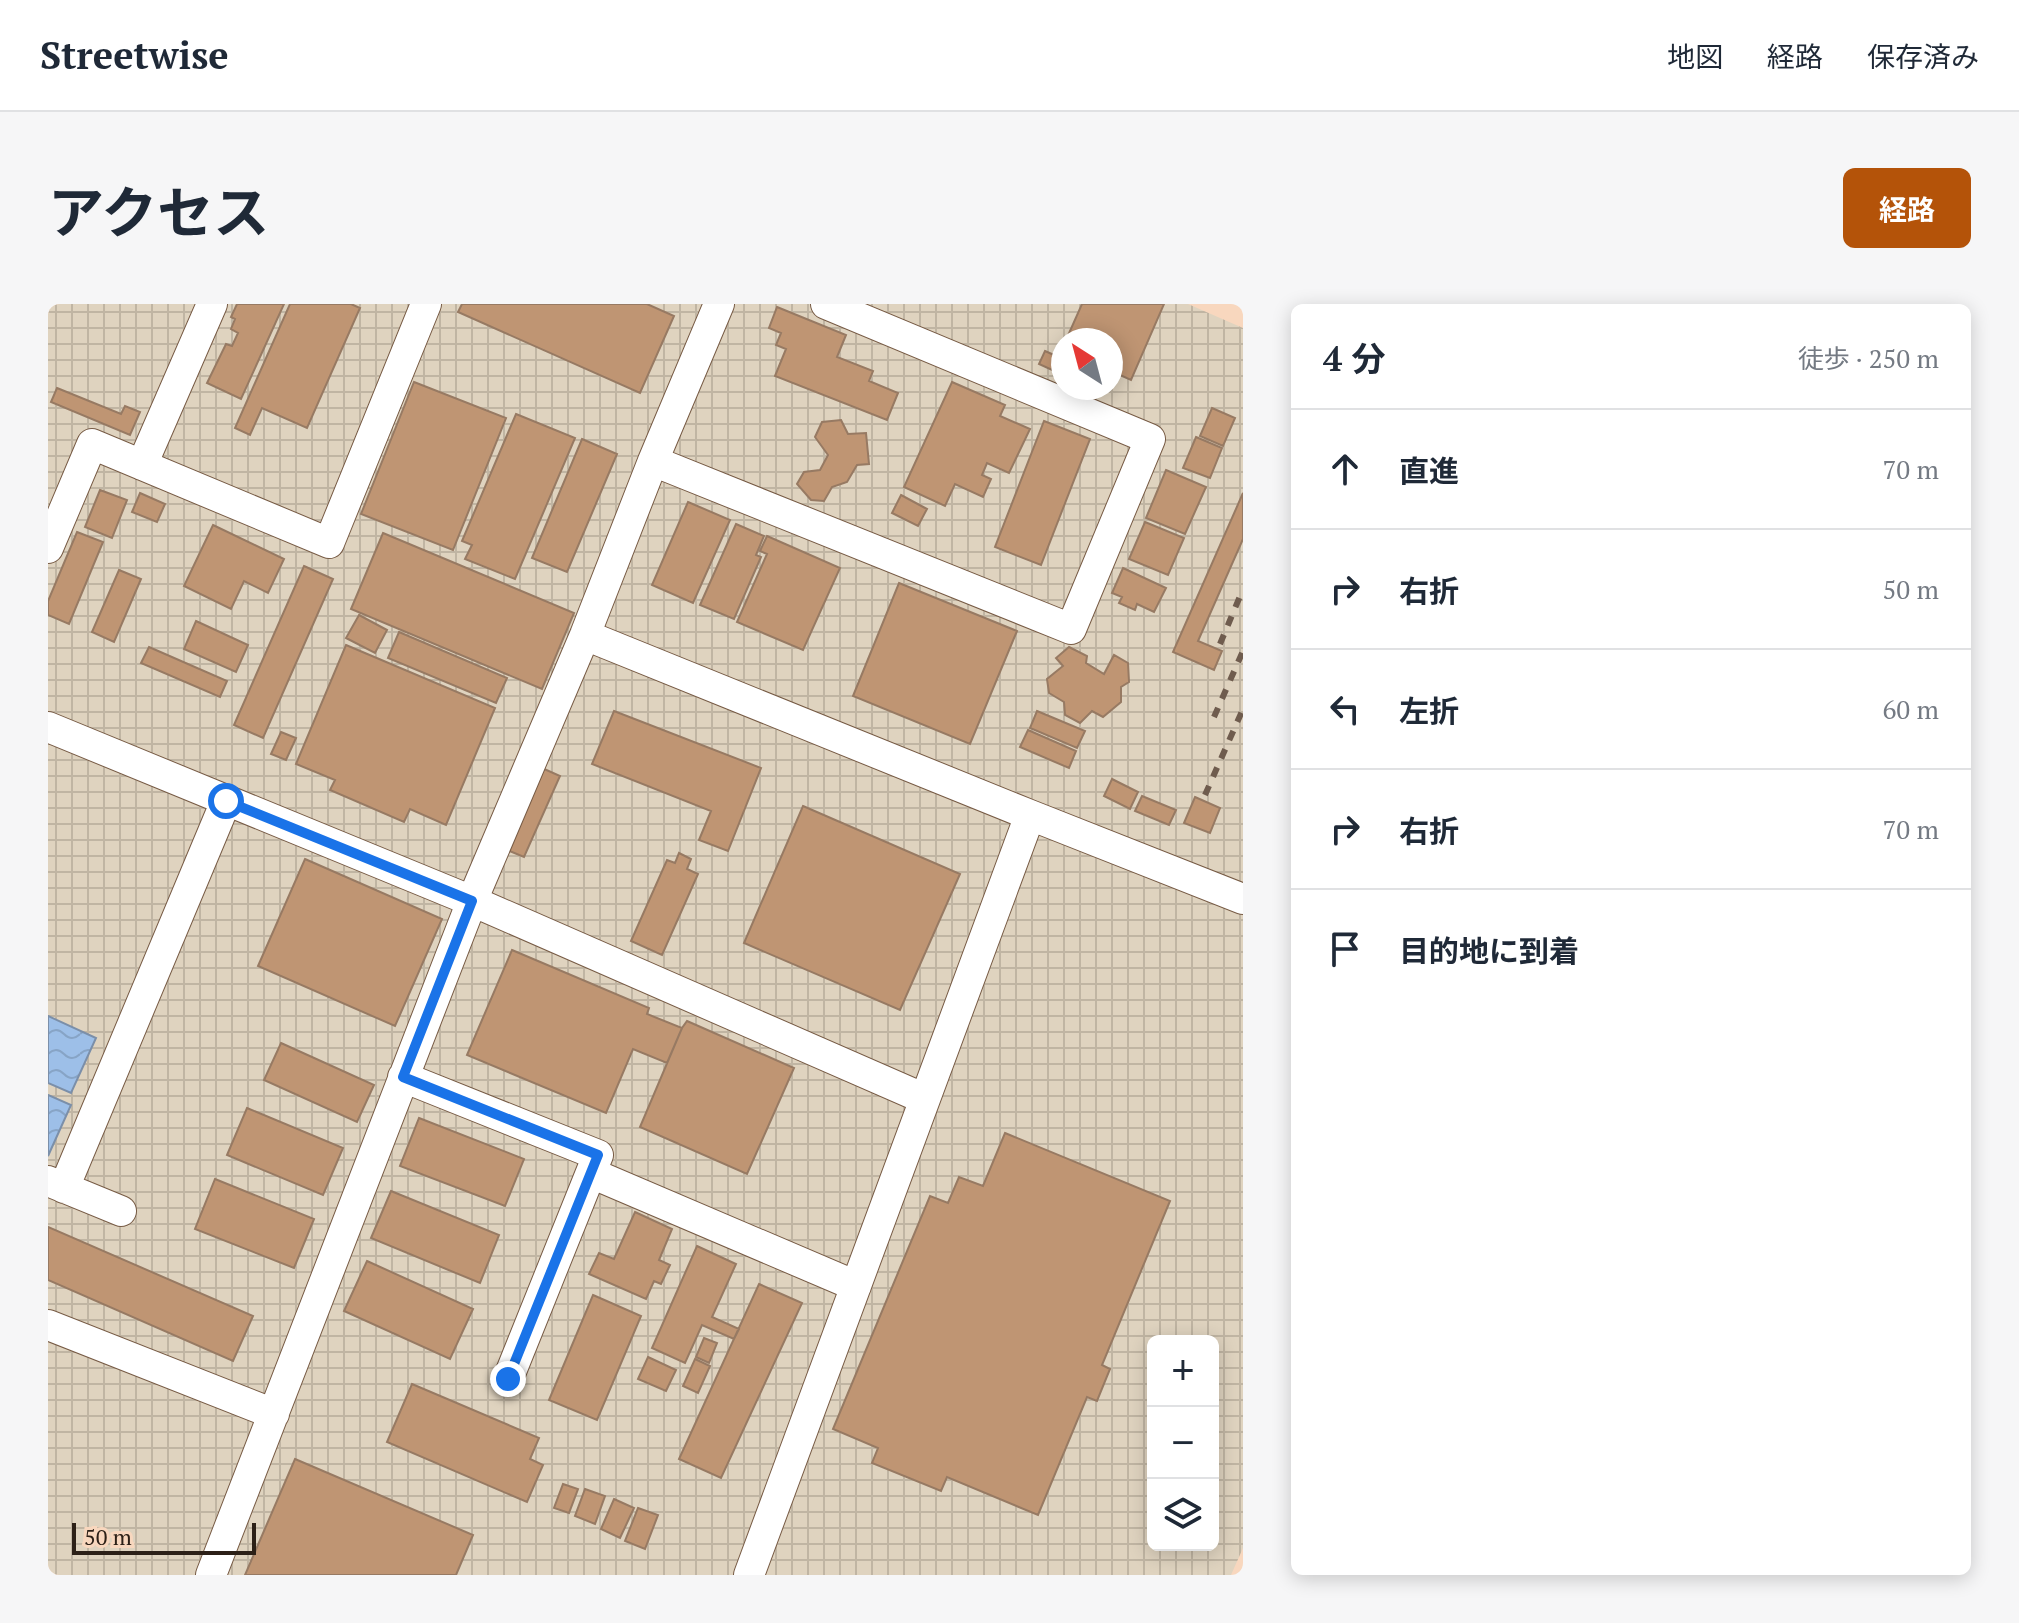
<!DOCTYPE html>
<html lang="ja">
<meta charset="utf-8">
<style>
body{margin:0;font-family:"PT Serif","Noto Sans JP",serif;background:#f6f6f7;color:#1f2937}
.controls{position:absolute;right:24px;bottom:24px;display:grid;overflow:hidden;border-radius:12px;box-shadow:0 4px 20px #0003}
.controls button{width:72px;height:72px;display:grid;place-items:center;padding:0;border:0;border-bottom:2px solid #e0e1e3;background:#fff;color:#1f2937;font:40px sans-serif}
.compass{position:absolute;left:1003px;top:24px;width:72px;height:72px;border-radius:50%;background:#fff;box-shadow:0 4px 20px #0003;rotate:324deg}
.scale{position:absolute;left:24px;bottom:20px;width:184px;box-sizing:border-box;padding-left:8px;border:4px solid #2c2017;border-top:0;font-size:22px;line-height:28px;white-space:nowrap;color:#2c2017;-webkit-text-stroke:6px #f8d7be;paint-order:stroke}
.stop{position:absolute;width:24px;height:24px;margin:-18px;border:6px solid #1a73e8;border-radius:50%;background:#fff}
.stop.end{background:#1a73e8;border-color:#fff;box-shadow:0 2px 8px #0008}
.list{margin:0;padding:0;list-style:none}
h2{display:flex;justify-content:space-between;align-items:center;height:104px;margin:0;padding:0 32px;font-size:34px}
h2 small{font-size:26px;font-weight:400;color:#747a83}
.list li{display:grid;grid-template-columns:52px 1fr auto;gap:24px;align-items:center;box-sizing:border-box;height:120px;padding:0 32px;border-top:2px solid #e0e1e3}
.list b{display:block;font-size:30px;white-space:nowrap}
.list em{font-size:26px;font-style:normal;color:#747a83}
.icon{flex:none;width:44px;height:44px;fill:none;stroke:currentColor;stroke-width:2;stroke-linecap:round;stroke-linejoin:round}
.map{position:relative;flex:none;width:1195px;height:1271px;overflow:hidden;border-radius:12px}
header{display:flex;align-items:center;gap:48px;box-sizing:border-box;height:112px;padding:0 40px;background:#fff;border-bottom:2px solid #e0e1e3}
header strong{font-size:38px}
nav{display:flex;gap:44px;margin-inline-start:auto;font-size:28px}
.intro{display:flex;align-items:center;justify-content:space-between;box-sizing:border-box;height:192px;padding:0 48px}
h1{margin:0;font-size:56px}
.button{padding:20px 36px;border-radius:12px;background:#b45309;color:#fff;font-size:28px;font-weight:700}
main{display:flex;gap:48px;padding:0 48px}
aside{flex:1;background:#fff;border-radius:12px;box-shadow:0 4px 20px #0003}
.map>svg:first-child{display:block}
.industrial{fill:url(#industrial-grid);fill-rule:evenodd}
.water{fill:url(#water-waves);stroke:#7b8fa9;stroke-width:2}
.building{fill:#bf9573;stroke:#977a63;stroke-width:2}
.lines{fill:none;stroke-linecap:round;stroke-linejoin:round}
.minor-casing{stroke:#775b45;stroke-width:32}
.minor{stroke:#fff;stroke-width:30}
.rail{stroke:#6f5c4e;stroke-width:6;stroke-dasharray:10 10;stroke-linecap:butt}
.route{stroke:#1a73e8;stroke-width:10}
</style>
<header>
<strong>Streetwise</strong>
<nav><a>地図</a><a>経路</a><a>保存済み</a></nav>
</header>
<div class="intro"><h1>アクセス</h1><a class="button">経路</a></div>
<main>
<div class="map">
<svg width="1195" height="1271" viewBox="0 0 1195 1271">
<defs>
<pattern id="industrial-grid" width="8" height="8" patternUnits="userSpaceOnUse" patternTransform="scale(2)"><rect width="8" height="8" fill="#dfd3bf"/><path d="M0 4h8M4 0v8" fill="none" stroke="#c0b5a3"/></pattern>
<pattern id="water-waves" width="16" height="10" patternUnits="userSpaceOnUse" patternTransform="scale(2)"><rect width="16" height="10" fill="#9dbfe8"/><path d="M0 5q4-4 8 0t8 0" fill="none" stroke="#87a4c6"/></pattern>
</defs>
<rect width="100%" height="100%" fill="#f8d7be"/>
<path class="industrial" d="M0,0h1140l55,24v1220l-12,27h-1183zM1015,36h48v48h-48zM1105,1037h60v204h-60z"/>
<path class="water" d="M0,712l48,22 -25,55 -23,-10z
M0,791l23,10 -23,51z"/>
<path class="building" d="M189,0h47l-43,95 -34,-16 19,-39 6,2 6,-13 -7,-4 4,-10 -4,-2z
M242,0h61l9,4 -53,120 -45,-20 -12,27 -15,-7z
M414,0h185l27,12 -34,77 -182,-81z
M1034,0h82l-33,76 -20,-9v-31h-45z
M729,3l69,28 -9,22 36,14 -4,10 29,12 -11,27 -112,-44 11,-27 -10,-4 5,-12 -12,-5z
M997,47l18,8v16l-24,-11z
M366,78l92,36 -53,132 -92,-36z
M904,78l53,23 -5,11 30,13 -21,44 -22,-10 -5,12 9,4 -8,18 -28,-13 -10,22 -41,-19z
M9,84l64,26 4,-8 15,6 -10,23 -79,-33z
M1164,104l23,10 -12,28 -23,-10z
M468,110l59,24 -60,141 -50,-20 7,-14 -10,-4z
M793,116l7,14 18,-1 3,31 -12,1 -10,17 -15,5 -8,14 -13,-1 -14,-16 7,-12 16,-2 8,-15 -13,-18 7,-15z
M996,117l46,18 -49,126 -46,-18z
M1148,133l26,11 -12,30 -27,-10z
M534,135l35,15 -50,118 -35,-14z
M1118,166l40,17 -21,47 -39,-16z
M52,186l27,10 -15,38 -27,-11z
M92,189l25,11 -8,18 -25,-10z
M1195,189v46l-45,102 24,10 -8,19 -41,-18z
M853,191l26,14 -9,17 -26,-13z
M640,198l42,18 -37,83 -41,-18z
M1097,218l39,16 -16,37 -39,-16z
M688,220l28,12 -8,19 5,2 -27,62 -34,-14z
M165,221l71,34 -16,34 -24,-12 -13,28 -47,-23z
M29,228l26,10 -34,82 -21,-9v-14z
M335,229l191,80 -32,76 -191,-80z
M719,232l73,32 -37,82 -66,-28 30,-68 -7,-3z
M256,262l29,13 -70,159 -29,-13z
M1075,264l43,20 -12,24 -17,-8 -2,6 -16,-7 3,-6 -10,-4z
M71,266l22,9 -27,63 -22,-10z
M851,279l118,48 -47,113 -117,-48z
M311,311l28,15 -12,23 -29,-15z
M148,317l52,24 -12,27 -52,-23z
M351,328l108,46 -11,25 -108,-45z
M298,341l149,63 -49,117 -36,-16 -6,13 -74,-32 5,-10 -39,-16z
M101,343l78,34 -7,16 -79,-34z
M1021,343l18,9 -1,7 18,11 10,-19 14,8 1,19 -8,5v15l-18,15 -11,-6 -12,12 -15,-8 -1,-13 -15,-9 -2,-14 16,-13 -7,-8z
M566,407l147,57 -33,83 -29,-11 12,-29 -119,-47z
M989,407l48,20 -8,17 -47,-20z
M980,426l48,21 -7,17 -49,-21z
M233,428l15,6 -10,22 -15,-6z
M494,464l18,8 -36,81 -17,-7z
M1064,475l26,13 -8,17 -26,-13z
M1094,492l34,14 -7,15 -34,-14z
M1147,493l25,11 -10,25 -26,-10z
M755,502l157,68 -60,136 -156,-67z
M631,549l12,6 -4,10 11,5 -36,81 -31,-14 36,-81 8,3z
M257,555l137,60 -47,107 -137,-60z
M464,646l137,58 -2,6 35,14 -15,35 -34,-14 -27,64 -139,-58z
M639,717l107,47 -47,106 -107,-47 42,-99z
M233,739l93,42 -17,37 -93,-42z
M199,804l96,40 -20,47 -96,-40z
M371,814l105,41 -19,47 -105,-40z
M957,829l165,68 -68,164 8,4 -13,32 -10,-4 -49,118 -91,-38 -6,14 -69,-28 6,-15 -45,-19 97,-233 18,7 11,-26 24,9z
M167,875l99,40 -20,49 -99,-39z
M343,887l108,44 -19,48 -109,-45z
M587,908l37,17 -13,31 11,5 -9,19 -7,-3 -8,18 -57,-25 10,-21 15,6z
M0,923l205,89 -20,45 -185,-81z
M649,942l39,18 -24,53 27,12 -5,10 -32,-14 -17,38 -33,-15z
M319,957l106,48 -23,50 -106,-48z
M711,980l43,19 -81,175 -42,-19z
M545,991l48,21 -44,104 -48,-20z
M656,1034l13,5 -8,20 -13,-6z
M600,1053l28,13 -10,21 -28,-12z
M647,1055l15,7 -12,27 -15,-7z
M364,1080l127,54 -9,21 13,6 -16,37 -140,-60z
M247,1155l178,76 -17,40h-211z
M515,1180l15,5 -9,24 -15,-5z
M537,1185l20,7 -10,28 -20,-8z
M566,1195l20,9 -14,30 -19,-9z
M590,1204l20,7 -13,34 -20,-8z"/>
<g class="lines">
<g class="minor-casing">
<path id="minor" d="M671,0l-66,157 -68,174 -113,266 453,198
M605,157l418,168 79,-190 -324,-135
M94,161l70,-161
M0,244l44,-104 237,99 97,-239
M537,331l445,180 213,84
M0,423l424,174 -261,674
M355,773l195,78 -90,224
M543,869l265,113
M0,877l73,30
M16,884l162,-387
M0,1021l226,89
M701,1271l281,-760"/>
</g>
<use href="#minor" class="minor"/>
<path class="rail" d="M1172,340l23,-55
M1166,413l29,-66
M1157,491l38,-86"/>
</g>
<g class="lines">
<path class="route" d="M178,497l246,100 -69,176 195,78 -90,224"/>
</g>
</svg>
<div class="controls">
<button>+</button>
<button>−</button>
<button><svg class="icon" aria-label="layers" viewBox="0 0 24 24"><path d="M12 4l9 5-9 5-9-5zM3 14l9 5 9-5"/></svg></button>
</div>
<svg class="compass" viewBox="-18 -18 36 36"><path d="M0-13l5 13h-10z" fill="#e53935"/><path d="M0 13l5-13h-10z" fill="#747a83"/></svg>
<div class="scale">50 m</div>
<div class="stop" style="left:178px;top:497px"></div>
<div class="stop end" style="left:460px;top:1075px"></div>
</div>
<aside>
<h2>4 分<small>徒歩 · 250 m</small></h2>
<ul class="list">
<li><svg class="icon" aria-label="ahead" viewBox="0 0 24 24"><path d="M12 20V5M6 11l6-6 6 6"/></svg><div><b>直進</b></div><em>70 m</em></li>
<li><svg class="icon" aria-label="right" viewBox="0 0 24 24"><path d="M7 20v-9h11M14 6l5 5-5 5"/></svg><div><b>右折</b></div><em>50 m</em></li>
<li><svg class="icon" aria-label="left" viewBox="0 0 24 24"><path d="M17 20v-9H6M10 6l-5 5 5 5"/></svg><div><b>左折</b></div><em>60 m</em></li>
<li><svg class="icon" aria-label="right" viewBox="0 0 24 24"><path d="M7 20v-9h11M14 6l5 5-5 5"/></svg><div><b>右折</b></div><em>70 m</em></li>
<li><svg class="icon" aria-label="arrive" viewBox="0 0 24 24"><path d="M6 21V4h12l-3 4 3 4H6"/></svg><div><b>目的地に到着</b></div></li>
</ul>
</aside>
</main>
